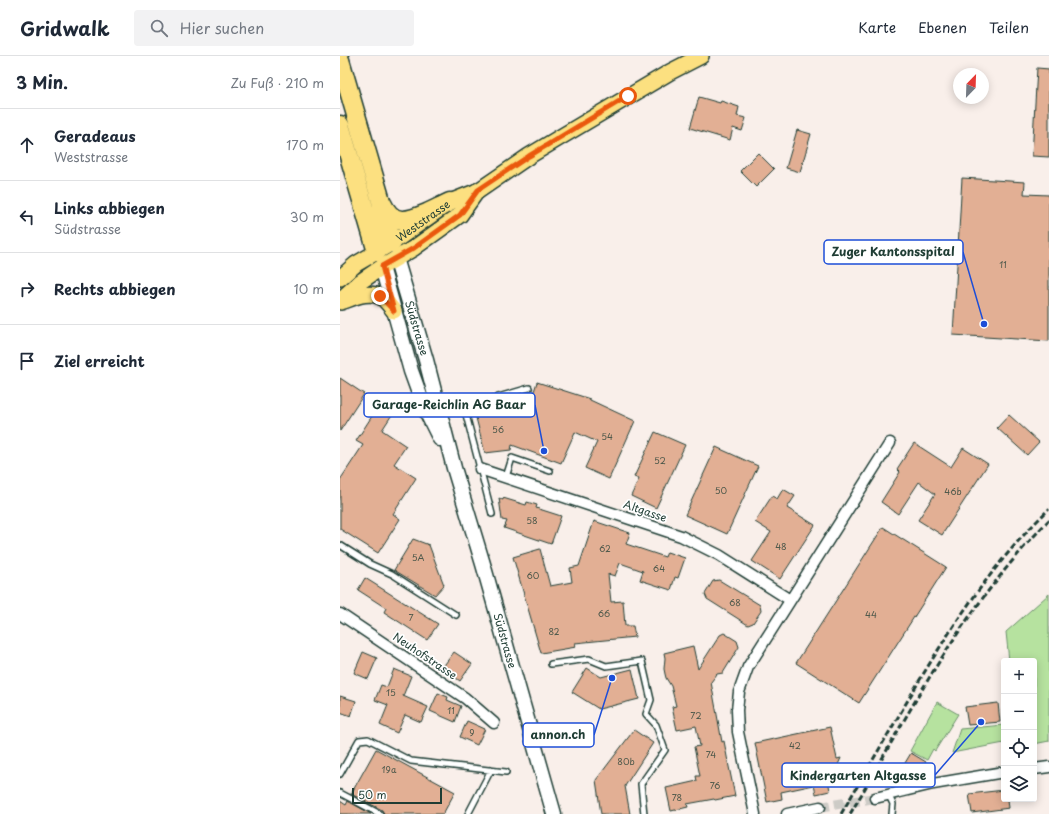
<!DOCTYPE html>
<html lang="de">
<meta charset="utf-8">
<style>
body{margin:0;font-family:"Playpen Sans",sans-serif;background:#f2f2f3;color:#1f2937}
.controls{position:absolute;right:12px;bottom:12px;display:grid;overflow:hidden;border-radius:4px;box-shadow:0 2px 10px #0003}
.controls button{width:36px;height:36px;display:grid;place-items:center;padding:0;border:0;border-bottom:1px solid #e0e1e3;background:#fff;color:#1f2937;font:20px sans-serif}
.compass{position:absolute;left:613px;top:12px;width:36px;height:36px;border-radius:50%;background:#fff;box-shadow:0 2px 10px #0003;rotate:23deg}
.scale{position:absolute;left:12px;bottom:10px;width:90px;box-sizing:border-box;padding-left:4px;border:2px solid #1f3d34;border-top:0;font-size:11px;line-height:14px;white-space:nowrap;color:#1f3d34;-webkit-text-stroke:3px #fff;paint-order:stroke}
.stop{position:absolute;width:12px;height:12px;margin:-9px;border:3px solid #ea580c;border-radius:50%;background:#fff}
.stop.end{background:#ea580c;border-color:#fff;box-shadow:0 1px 4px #0008}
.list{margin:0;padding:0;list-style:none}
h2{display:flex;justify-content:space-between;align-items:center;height:52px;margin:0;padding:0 16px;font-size:17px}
h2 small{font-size:13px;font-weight:400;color:#747a83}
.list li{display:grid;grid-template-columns:26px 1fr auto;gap:12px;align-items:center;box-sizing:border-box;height:72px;padding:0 16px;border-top:1px solid #e0e1e3}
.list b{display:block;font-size:15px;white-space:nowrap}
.list p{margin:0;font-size:13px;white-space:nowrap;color:#747a83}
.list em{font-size:13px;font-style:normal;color:#747a83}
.icon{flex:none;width:22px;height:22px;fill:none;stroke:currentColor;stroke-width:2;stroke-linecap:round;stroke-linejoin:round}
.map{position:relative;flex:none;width:709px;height:758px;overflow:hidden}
header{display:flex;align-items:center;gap:24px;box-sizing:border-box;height:56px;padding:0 20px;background:#fff;border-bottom:1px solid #e0e1e3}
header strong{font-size:19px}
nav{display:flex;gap:22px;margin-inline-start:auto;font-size:14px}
.search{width:280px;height:36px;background:#f2f2f3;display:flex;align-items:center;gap:10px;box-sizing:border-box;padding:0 14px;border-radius:4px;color:#747a83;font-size:15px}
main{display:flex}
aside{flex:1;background:#fff}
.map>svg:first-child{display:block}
.green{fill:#b6e29f;stroke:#6a906a}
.building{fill:#e2af94;stroke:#1f3d34}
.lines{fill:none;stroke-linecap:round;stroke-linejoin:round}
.minor-tunnel{stroke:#cdcbc6;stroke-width:10;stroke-dasharray:10 5;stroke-linecap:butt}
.service-casing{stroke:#1f3d34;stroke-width:8}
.minor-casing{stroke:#1f3d34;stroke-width:13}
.secondary-casing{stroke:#1f3d34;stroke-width:17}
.primary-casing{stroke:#1f3d34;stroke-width:18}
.motorway-casing{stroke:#1f3d34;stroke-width:21}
.service{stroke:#fff;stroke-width:5}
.minor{stroke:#fff;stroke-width:10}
.secondary{stroke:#fff;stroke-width:14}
.primary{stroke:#fce080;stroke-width:15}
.motorway{stroke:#fce080;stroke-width:18}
.rail{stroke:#1f3d34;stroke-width:3;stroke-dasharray:6 3;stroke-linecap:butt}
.route{stroke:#ea580c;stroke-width:5}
.labels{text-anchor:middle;stroke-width:3.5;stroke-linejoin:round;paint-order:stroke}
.number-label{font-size:9px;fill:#505a4c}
.street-label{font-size:11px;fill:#1f3d34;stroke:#fff}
.leader{fill:none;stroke:#1d4ed8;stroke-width:1.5}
.callout-dot{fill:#1d4ed8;stroke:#fff;stroke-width:1.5}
.callout{fill:#fff;stroke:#1d4ed8;stroke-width:1.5}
.callout-label{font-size:12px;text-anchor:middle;font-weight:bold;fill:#1f3d34}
</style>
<header>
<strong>Gridwalk</strong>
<div class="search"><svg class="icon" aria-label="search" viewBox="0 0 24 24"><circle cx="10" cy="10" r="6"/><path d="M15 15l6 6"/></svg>Hier suchen</div>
<nav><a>Karte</a><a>Ebenen</a><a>Teilen</a></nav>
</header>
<main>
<aside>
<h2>3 Min.<small>Zu Fuß · 210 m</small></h2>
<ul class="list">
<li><svg class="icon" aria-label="ahead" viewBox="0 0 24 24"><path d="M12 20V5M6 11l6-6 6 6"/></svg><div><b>Geradeaus</b><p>Weststrasse</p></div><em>170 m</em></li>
<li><svg class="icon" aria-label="left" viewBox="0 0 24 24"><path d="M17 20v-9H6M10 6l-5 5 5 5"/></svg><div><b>Links abbiegen</b><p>Südstrasse</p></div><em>30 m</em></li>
<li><svg class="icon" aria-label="right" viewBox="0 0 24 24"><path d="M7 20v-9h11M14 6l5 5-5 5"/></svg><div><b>Rechts abbiegen</b></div><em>10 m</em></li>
<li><svg class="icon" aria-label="arrive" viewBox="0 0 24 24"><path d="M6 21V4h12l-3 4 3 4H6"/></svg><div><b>Ziel erreicht</b></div></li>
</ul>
</aside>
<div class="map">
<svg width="709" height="758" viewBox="0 0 709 758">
<rect width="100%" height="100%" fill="#f9efea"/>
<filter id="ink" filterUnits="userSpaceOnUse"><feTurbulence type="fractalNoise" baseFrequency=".025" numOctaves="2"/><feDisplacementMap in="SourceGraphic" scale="8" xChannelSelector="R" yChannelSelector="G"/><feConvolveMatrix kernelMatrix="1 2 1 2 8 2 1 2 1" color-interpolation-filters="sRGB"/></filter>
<g filter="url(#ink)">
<path class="green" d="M709,538v147l-15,3v-83h-25l-3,-29z
M597,646l21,12 -23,37 -2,-2 -6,11 -17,-9z
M664,669v18l-52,10 8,-24z"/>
<path class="building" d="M697,12l12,1v88l-17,-1z
M359,41l21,6 1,-2 18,6 -2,9 9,2 -4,13 -9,-3 -3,12 -40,-12z
M457,74l14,4 -11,38 -14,-4z
M418,97l16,16 -18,18 -16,-16z
M622,122l63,4 -1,12 25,1v146l-96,-6z
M0,322l24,16 -24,37z
M197,326l53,17v1l45,21 -26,58 -24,-11 12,-26 -22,-10 -14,31 -49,-18 -1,5 -26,3 -11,-43 35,-12 20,9z
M41,346l14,8 -13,20 24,16 -12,18 22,14 -23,36 7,5 -22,34 -38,-24v-49l23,-35 -7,-4z
M669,359l30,27 -12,13 -30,-27z
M315,376l30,13 -29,63 -25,-12 8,-17 -5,-2z
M574,387l37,24 12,-19 25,16 -46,71 -24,-15 17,-26 -16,-12 -21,32 -17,-12 19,-30 -3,-3z
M376,391l42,19 -31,68 -42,-19z
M443,433l12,7 -8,12 28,17 -35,54 -28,-18 19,-29 -16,-10 17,-26 5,3z
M159,442l4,2v-2l23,7 1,-3 10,3 -1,3 25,8 -10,28 -47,-16 3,-7 -5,-1z
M254,465l36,12 -4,11 39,13 2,-5 18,6 -7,20 -3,-1 -4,13 -31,-10 3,-9 -23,-8 -5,13 -7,-2 3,28 12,-1 2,25h8l2,11 -60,6 1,4 -35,6 -28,-96 27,-8 10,37 22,-4 -2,-14 9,-2z
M543,471l63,40 -87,136 -63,-40z
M73,483l16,6 15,40 -9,10 -41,-25z
M25,522l73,46 -11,16 -43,-28 2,-4 -28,-18z
M379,524l41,25 1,6 -8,12 -5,2 -41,-26 -2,-5 8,-13z
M384,577l13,8 2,6 -16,26 -6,1 -6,8 11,60 2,-1 4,21 7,34 -20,4 -1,-1 -27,5 1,3 -17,4 -5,-23 31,-7 -1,-5h4l-6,-29 6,-1 -4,-20 -19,4 -5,-23 4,-1 -5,-20 -5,-8 -1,-4 -1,-5 1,-11 -1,-5 29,-7 5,23 22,-34z
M23,596l14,6 -9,21 -14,-6z
M114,596l18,12 -12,17 -18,-13z
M247,612l14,9 31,-8 7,30 -40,10 -27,-17z
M54,613l17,7 -8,20 25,11 -7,15 -16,-7 -8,18 -17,-8 8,-20 -13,-5 6,-15 6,2z
M98,637l10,4 -1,3 14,6 -6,16 -25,-11z
M0,640l16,5 -5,15 -11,-4z
M658,647l2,19 -32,3 -3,-18z
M127,665l18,8 -8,16 -17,-8z
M490,671l7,32 4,-1 -12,27 1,6 -14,3 -2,-9 -33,7 1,7 -15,3 -12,-59z
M294,674l19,13 -28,43 5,28h-29l-5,-34z
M36,693l79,43 -12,22h-59l-2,-4 -31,-16z
M571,697l15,9 -6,10 -15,-9z
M664,734v9h4l1,9 -37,5 -3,-19z
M0,745l6,4 2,-4 23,13h-31z"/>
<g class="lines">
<path class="minor-tunnel" d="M480,751l55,-9"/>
<g class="service-casing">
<path id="service" d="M166,421l6,-19 38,13
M152,458l-28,-107 65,-19
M0,489l30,19 22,10 64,41
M211,608l38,-5 17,7 36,-5 9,39 -5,14 10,11 9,25 -24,34 3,30
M0,718l19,-34 9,-1 43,22 95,11
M0,737l40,21
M548,738l5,10 -1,10
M128,758l23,-44"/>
</g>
<g class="minor-casing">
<path id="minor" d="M140,413l201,67 38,19 71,45
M0,558l125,84 29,25
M694,713l15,-2
M535,742l58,-14 71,-12
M415,758l-17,-82 -1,-22 2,-18 9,-25 142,-224
M447,758l33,-7"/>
</g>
<g class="secondary-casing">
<g id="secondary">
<path id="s1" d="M56,202l30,102 28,108 29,96 71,250"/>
<path d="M42,211l29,104 13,36 16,32"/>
</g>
</g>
<g class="primary-casing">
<g id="primary">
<path id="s2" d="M0,222l16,-14 36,-21 58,-41 28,-11 51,-35 35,-21 106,-63 31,-16"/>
<path d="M0,244l20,-18 22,-15 32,-19 46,-33 17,-24"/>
<path d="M1,246c12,-4 28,-12 40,-5 5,3 9,9 13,14"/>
</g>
</g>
<g class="motorway-casing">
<path id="motorway" d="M0,4l41,141 11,42
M0,69l37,127
M42,147c11,24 26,18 45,10 8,-4 15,-7 23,-11"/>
</g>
<use href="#service" class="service"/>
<use href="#minor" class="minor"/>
<use href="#secondary" class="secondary"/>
<use href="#primary" class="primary"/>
<use href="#motorway" class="motorway"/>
<path class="rail" d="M501,758c20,-34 40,-68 60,-102 42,-73 87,-144 148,-203
M510,758c41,-69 79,-143 127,-208 22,-30 46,-59 72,-86"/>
</g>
</g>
<g class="lines" filter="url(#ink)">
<path class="route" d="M40,240l14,15 -12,-45 32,-18 46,-33 18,-25 51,-34 99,-60"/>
</g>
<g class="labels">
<g class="number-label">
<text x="663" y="212">11</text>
<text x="158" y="377">56</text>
<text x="267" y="384">54</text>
<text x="320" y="408">52</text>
<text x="381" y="438">50</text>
<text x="613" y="439">46b</text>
<text x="192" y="468">58</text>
<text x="441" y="494">48</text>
<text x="265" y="496">62</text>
<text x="78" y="505">5A</text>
<text x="319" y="516">64</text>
<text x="193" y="523">60</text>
<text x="395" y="550">68</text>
<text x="264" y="561">66</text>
<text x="531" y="562">44</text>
<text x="71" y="565">7</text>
<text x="214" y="579">82</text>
<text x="51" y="640">15</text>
<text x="111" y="658">11</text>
<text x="356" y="663">72</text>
<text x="132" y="680">9</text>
<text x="455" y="693">42</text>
<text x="371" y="702">74</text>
<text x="286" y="709">80b</text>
<text x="49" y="717">19a</text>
<text x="375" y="733">76</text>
<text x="337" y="745">78</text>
</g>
<g class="street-label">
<text dy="4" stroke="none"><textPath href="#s2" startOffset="101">Weststrasse</textPath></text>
<text dy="4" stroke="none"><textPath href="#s1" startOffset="73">Südstrasse</textPath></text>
<text transform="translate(305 455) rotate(19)" y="4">Altgasse</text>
<text dy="4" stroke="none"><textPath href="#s1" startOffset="398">Südstrasse</textPath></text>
<text transform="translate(85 600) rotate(34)" y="4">Neuhofstrasse</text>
</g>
</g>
<path class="leader" d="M644 268L623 196M204 395L195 349M272 622L254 679M641 666L595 719"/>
<g class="callout-dot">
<circle cx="644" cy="268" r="4"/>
<circle cx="204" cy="395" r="4"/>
<circle cx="272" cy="622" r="4"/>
<circle cx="641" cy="666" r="4"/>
</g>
<g class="callout">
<rect x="484" y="184" width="139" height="24" rx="4"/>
<rect x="24" y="337" width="171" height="24" rx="4"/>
<rect x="183" y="667" width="71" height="24" rx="4"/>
<rect x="442" y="707" width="153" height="24" rx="4"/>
</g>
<g class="callout-label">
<text x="553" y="200">Zuger Kantonsspital</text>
<text x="109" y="353">Garage-Reichlin AG Baar</text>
<text x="218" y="683">annon.ch</text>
<text x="518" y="724">Kindergarten Altgasse</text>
</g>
</svg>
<div class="controls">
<button>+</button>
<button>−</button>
<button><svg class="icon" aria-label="locate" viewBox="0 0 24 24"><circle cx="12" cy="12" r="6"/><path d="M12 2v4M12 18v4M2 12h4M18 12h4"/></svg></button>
<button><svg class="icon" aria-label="layers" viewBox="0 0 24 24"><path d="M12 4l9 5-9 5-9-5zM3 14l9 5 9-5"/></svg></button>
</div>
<svg class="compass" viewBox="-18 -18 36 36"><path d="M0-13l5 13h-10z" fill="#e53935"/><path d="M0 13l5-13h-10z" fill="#747a83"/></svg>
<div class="scale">50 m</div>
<div class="stop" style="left:288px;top:40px"></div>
<div class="stop end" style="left:40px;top:240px"></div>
</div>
</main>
